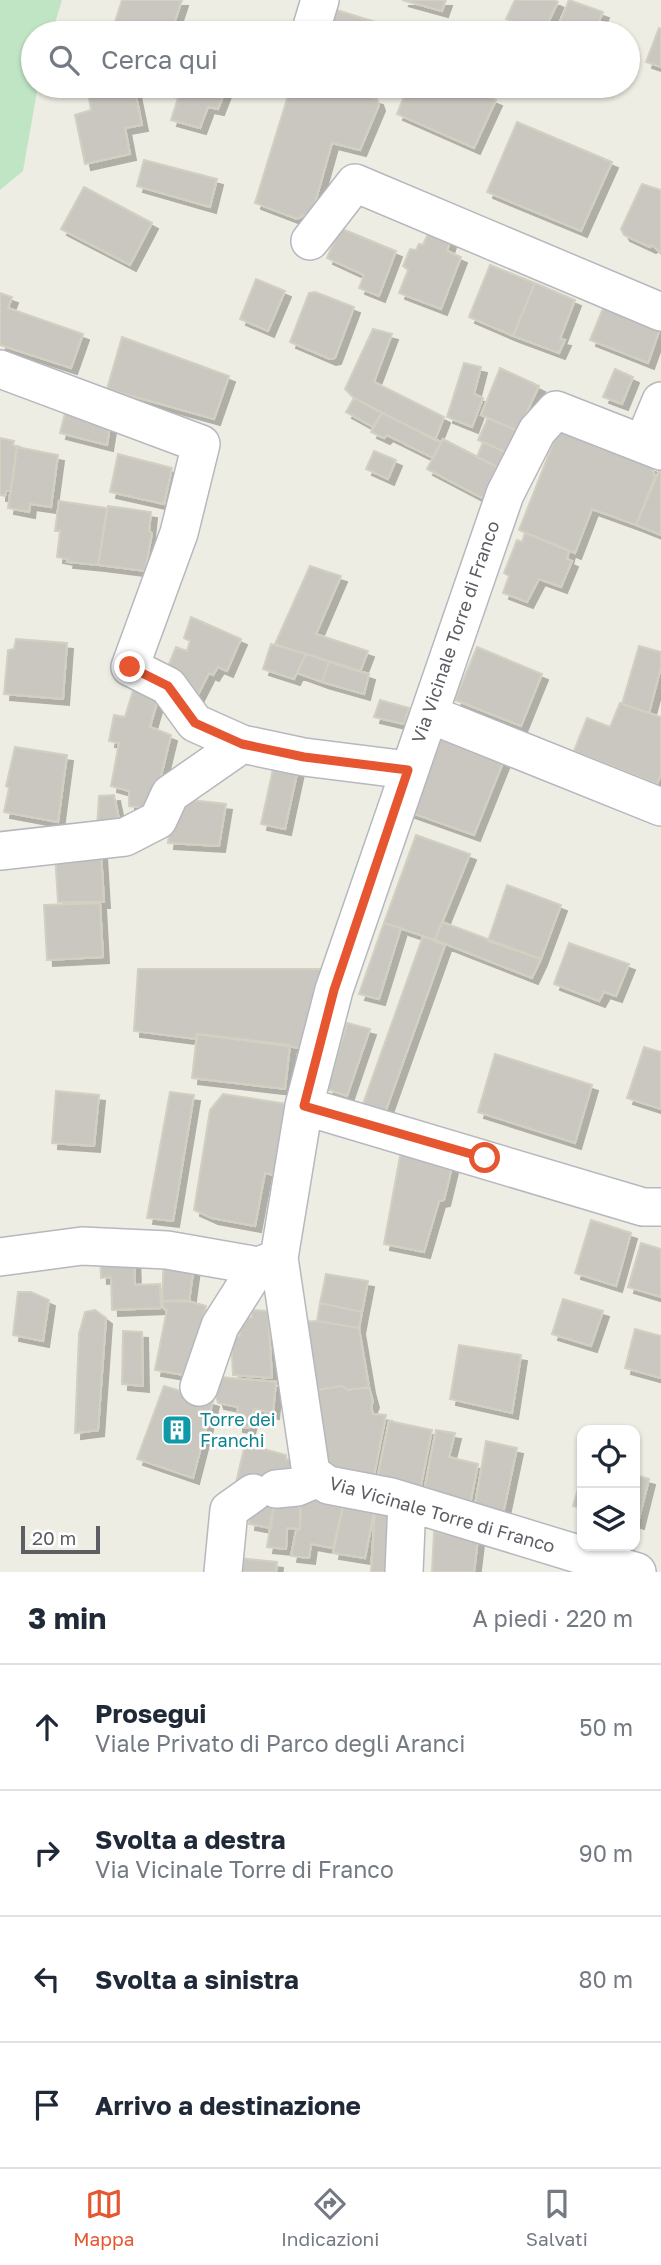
<!DOCTYPE html>
<html lang="it">
<meta charset="utf-8">
<style>
body{margin:0;font-family:"Golos Text",sans-serif;background:#f2f2f3;color:#1f2937}
.controls{position:absolute;right:21px;bottom:21px;display:grid;overflow:hidden;border-radius:14px;box-shadow:0 2px 5px #0004}
.controls button{width:63px;height:63px;display:grid;place-items:center;padding:0;border:0;border-bottom:2px solid #e0e1e3;background:#fff;color:#1f2937;font:35px sans-serif}
.scale{position:absolute;left:21px;bottom:18px;width:79px;box-sizing:border-box;padding-left:7px;border:4px solid #5c5e64;border-top:0;font-size:19px;line-height:24px;white-space:nowrap;color:#5c5e64;-webkit-text-stroke:5px #fff;paint-order:stroke}
.stop{position:absolute;width:21px;height:21px;margin:-16px;border:5px solid #e65631;border-radius:50%;background:#fff}
.stop.end{background:#e65631;border-color:#fff;box-shadow:0 2px 7px #0008}
.list{margin:0;padding:0;list-style:none}
h2{display:flex;justify-content:space-between;align-items:center;height:91px;margin:0;padding:0 28px;font-size:30px}
h2 small{font-size:23px;font-weight:400;color:#747a83}
.list li{display:grid;grid-template-columns:46px 1fr auto;gap:21px;align-items:center;box-sizing:border-box;height:126px;padding:0 28px;border-top:2px solid #e0e1e3}
.list b{display:block;font-size:26px;white-space:nowrap}
.list p{margin:0;font-size:23px;white-space:nowrap;color:#747a83}
.list em{font-size:23px;font-style:normal;color:#747a83}
.icon{flex:none;width:38px;height:38px;fill:none;stroke:currentColor;stroke-width:2;stroke-linecap:round;stroke-linejoin:round}
.map{position:relative;flex:none;width:661px;height:1572px;overflow:hidden}
.search{position:absolute;background:#fff;box-shadow:0 2px 5px #0004;left:21px;right:21px;top:21px;height:77px;display:flex;align-items:center;gap:18px;box-sizing:border-box;padding:0 24px;border-radius:38px;color:#747a83;font-size:26px}
.sheet{height:595px;background:#fff}
nav{display:flex;justify-content:space-around;align-items:center;box-sizing:border-box;height:98px;border-top:2px solid #e0e1e3;background:#fff;font-size:19px;color:#747a83}
nav a{display:grid;justify-items:center;gap:4px}
nav .on{color:#e65631}
.map>svg:first-child{display:block}
.green{fill:#c0e5c5}
.building{fill:#cac7c1;stroke:#d3d0c2;stroke-width:2;filter:url(#shadow)}
.lines{fill:none;stroke-linecap:round;stroke-linejoin:round}
.minor-casing{stroke:#b6b8be;stroke-width:40}
.minor{stroke:#fff;stroke-width:37}
.route{stroke:#e65631;stroke-width:9}
.labels{text-anchor:middle;stroke-width:5;stroke-linejoin:round;paint-order:stroke}
.street-label{font-size:18px;fill:#5c5e64;stroke:#fff}
.culture-label{font-size:18px;fill:#0d838f;stroke:#fff;text-anchor:start}
</style>
<div class="map">
<svg width="661" height="1572" viewBox="0 0 661 1572">
<defs>
<filter id="shadow"><feDropShadow dx="6" dy="6" stdDeviation="0" flood-color="#0004"/></filter>
</defs>
<rect width="100%" height="100%" fill="#eeede4"/>
<path class="green" d="M0,0h62l-10,33h-19v53h5l-15,85 -23,19z"/>
<path class="building" d="M122,0h60l-11,33h-18l-38,-11z
M402,0h44l-4,11z
M515,0h39l4,2 -15,31 -37,-14z
M569,0l34,12 -9,21h-39z
M327,7l81,25v1h-88z
M659,28l2,1v38l-15,-5z
M87,86h47l8,39 -17,3 5,26 -45,10 -10,-49 16,-5z
M176,86h51l-9,23 -10,-2 -8,21 -29,-8 7,-22 -5,-1z
M291,86h43l43,13 2,6 -19,45 -28,-7 -17,60 -4,9 -14,7 -42,-16z
M408,86h54l34,14 -22,48 -77,-34z
M517,122l95,40 -31,69 -94,-39z
M144,160l73,19 -7,28 -73,-21z
M642,184l19,6v63l-9,-8 -2,2 -26,-12 -3,-6z
M84,187l68,36 -22,42 -69,-36z
M433,222l21,7 -7,22 14,6 -20,52 -42,-16 9,-23 -5,-4 7,-17 6,1 3,-6 4,1z
M340,228l56,23 -17,45 -20,-8 5,-13 -37,-17z
M490,265l45,18 -22,53 -44,-19z
M256,279l29,12 -17,40 -28,-12z
M535,283l40,17 -15,39 5,1 -6,13 -46,-17z
M315,292l39,15 -19,51 -5,1 -40,-17 19,-49z
M0,293l12,4 -4,11 75,26 -12,34 -71,-23z
M606,301l55,25 -13,37 -58,-23z
M373,329l19,5 -18,48 70,35 -9,23 -81,-42 -9,-9z
M122,337l107,39 -15,43 -107,-30z
M464,363l17,4 -7,27 9,4 -11,29 -25,-10z
M500,368l39,18 -21,45 -37,-16z
M615,369l18,8 -11,27 -19,-7z
M354,398l28,15 -9,14 -27,-15z
M68,401l44,13 -5,31 -47,-12z
M382,413l59,29 -8,16 -46,-23 -3,3 -13,-6z
M488,418l30,13 -11,22 -29,-13z
M558,431l94,36 3,10 -19,48 -44,-16 -17,44 -56,-23z
M0,438l14,3 -1,4 4,2 -6,44h-5l-1,5 -5,-1z
M443,439l58,30 -17,30 -57,-30z
M483,442l24,11 -6,16 -24,-12z
M17,447l41,8 -7,52 -21,-3 -1,8 -21,-4z
M374,451l22,9 -8,19 -22,-10z
M118,454l54,14 -8,36 -54,-12z
M659,471h2v64l-25,-10z
M59,501l48,7 -9,57 -31,-3 1,-3 -11,-2 3,-26h-5z
M108,506l43,6 -2,19 3,2 -7,38 -47,-6z
M525,533l44,18 -2,8 5,2 -11,26 -22,-8 -12,23 -24,-9 6,-17 -5,-3 13,-33 5,2z
M310,566l31,10 -25,58 52,17 -8,21 -85,-28z
M191,617l50,22 -14,32 -9,-4 -5,8 -4,-2 -11,22 -24,-12 -7,-14 9,-22 11,4 3,-10 -6,-3z
M16,639l51,4 -4,56 -59,-5 4,-44 6,-1z
M271,644l35,10 -12,25 -31,-10z
M639,646l22,6v15l-12,46 -27,-9z
M477,647l65,27 -21,52 -66,-26z
M306,654l23,7 -7,21 -25,-9z
M329,661l40,13 -5,20 -42,-12z
M135,684l26,5 -11,38 21,8 -18,74 -24,-3v-15l-18,-5 8,-43 -10,-2 5,-26 11,2z
M380,700l29,8 -5,16 -30,-7z
M620,703l41,14v58l-4,9 -83,-33 13,-33 23,9z
M441,731l65,24 -32,80 -65,-23z
M15,747l52,8 -9,67 -54,-10 5,-24 -3,-2z
M275,760l24,4 -14,65 -24,-5z
M114,795l5,24 -22,8 2,-31z
M173,798l53,6 -7,42 -51,-3z
M416,835l54,19 -35,86 -51,-17z
M101,852l3,50h-46l-3,-49z
M507,885l54,20 -20,54 -53,-18z
M100,903l3,54 -56,3 -3,-55z
M442,922l99,37 -9,19 -97,-38z
M384,923l17,5 -22,71 -20,-5z
M423,936l22,9 -60,168 -22,-9z
M569,943l60,21 -13,32 -12,-4 -5,9 -45,-17z
M138,969h190l-21,80 -110,-15 -1,5 -62,-8z
M347,1023l23,6 -23,67 -20,-7z
M197,1034l93,11 -5,44 -93,-11z
M644,1047l17,5v57l-34,-11z
M495,1054l97,31 -17,58 -97,-31z
M56,1091l43,4 -5,51 -42,-3z
M170,1092l24,3 -21,126 -26,-3z
M223,1094l71,11 -16,71 -13,-3 -10,53 -43,-8 -18,-8 16,-100z
M402,1145l52,14 -10,41 -5,1 -15,51 -40,-8z
M591,1220l40,13 -15,53 -41,-13z
M641,1243l20,6v48l-33,-10z
M134,1251l1,34 25,-1 1,24 -49,2 -1,-33 -10,1 -1,-26z
M164,1254l31,4 -6,44 -27,-1z
M326,1274l42,7 -6,31 -42,-9z
M18,1292h13l18,8 -6,41 -30,-6z
M563,1299l40,12 -12,35 -39,-12z
M184,1300l22,6 -16,70 -35,-6 12,-60 -3,-1 -2,-8z
M320,1303l42,9 -3,16 -42,-7z
M95,1310l11,8 -8,112 -23,3 4,-99 6,-22z
M252,1310l16,1 4,67 -39,-3 -2,-38 9,-1 -1,-9 4,-9 9,-1z
M317,1321l42,7 10,59 -21,3 -6,-4 -32,5 -9,-69z
M635,1329l26,7v42l-36,-10z
M123,1331l19,1 1,54 -21,-2z
M459,1345l62,10 -9,58 -62,-14z
M210,1376l66,6 -3,31 -19,-4 -5,19 -12,-2 1,-19 -20,-4z
M164,1386l49,15 -20,77 -56,-19z
M342,1386l6,4 21,-3 4,15 -2,4 2,8 13,1 -13,65 -41,-10 -12,-12 -10,-67z
M389,1421l43,9 -12,60 -43,-10z
M436,1430l19,3 -6,24 29,7 -8,41 -46,-14z
M486,1441l31,7 -14,66 -28,-9z
M245,1444l41,11v4l6,2 -6,26 -30,-12 -2,12 -18,-4z
M256,1475l20,9 -5,44 -22,-4z
M635,1475l14,4 -11,44 -3,-1z
M582,1476v32l-9,-2z
M300,1494l44,8 -11,46 -22,-4 -2,14 -18,-2 5,-25 4,-2z
M275,1495l26,5 -1,29 -13,-1 -1,21 -19,-2z
M344,1502l31,5 -10,51 -32,-5z
M375,1507l28,1 -2,64h-30z
M434,1532l44,7 -4,33h-42z
M238,1558l39,4 -1,10h-39z"/>
<g class="lines">
<g class="minor-casing">
<path id="minor" d="M310,33l10,-33
M310,241l45,-58 306,129
M0,369l201,75 -22,89 -49,134 38,19 27,37 47,21
M643,444l18,-43
M429,714l232,93
M0,851l125,-14 33,-17 12,-26 72,-50 62,13 104,13
M304,1106l339,101h18
M0,1257l82,-11 85,4 91,16
M199,1387l21,-61 38,-60 19,-7
M276,1489l21,-2 21,-9
M223,1572l6,-62 24,-17
M404,1572l3,-70
M637,1572l-246,-75 -63,-12 -17,-12 -32,-215 25,-152 30,-116 171,-496 32,-63 19,-21 105,41"/>
</g>
<use href="#minor" class="minor"/>
</g>
<g class="lines">
<path class="route" d="M130,667l38,19 27,37 47,21 62,13 104,13 -74,220 -30,116 181,52"/>
</g>
<defs>
<g id="building-square" transform="scale(1.575)"><rect x="-9" y="-9" width="18" height="18" rx="4" fill="#0f9aa8" stroke="#fff"/><path d="M-4-6H4V6H1V3H-1V6H-4ZM-2.5-4.3h1.7v1.8h-1.7ZM.8-4.3h1.7v1.8H.8ZM-2.5-1h1.7V.8h-1.7ZM.8-1h1.7V.8H.8Z" fill="#fff"/></g>
</defs>
<g fill-rule="evenodd">
<use href="#building-square" x="177" y="1430"/>
</g>
<g class="labels">
<g class="street-label">
<text transform="translate(456 632) rotate(-71)" y="6">Via Vicinale Torre di Franco</text>
<text transform="translate(442 1515) rotate(16)" y="6">Via Vicinale Torre di Franco</text>
</g>
<g class="culture-label">
<text x="200" y="1426">Torre dei<tspan x="200" dy="21">Franchi</tspan></text>
</g>
</g>
</svg>
<div class="controls">
<button><svg class="icon" aria-label="locate" viewBox="0 0 24 24"><circle cx="12" cy="12" r="6"/><path d="M12 2v4M12 18v4M2 12h4M18 12h4"/></svg></button>
<button><svg class="icon" aria-label="layers" viewBox="0 0 24 24"><path d="M12 4l9 5-9 5-9-5zM3 14l9 5 9-5"/></svg></button>
</div>
<div class="scale">20 m</div>
<div class="stop" style="left:485px;top:1158px"></div>
<div class="stop end" style="left:130px;top:667px"></div>
<div class="search"><svg class="icon" aria-label="search" viewBox="0 0 24 24"><circle cx="10" cy="10" r="6"/><path d="M15 15l6 6"/></svg>Cerca qui</div>
</div>
<section class="sheet">
<h2>3 min<small>A piedi · 220 m</small></h2>
<ul class="list">
<li><svg class="icon" aria-label="ahead" viewBox="0 0 24 24"><path d="M12 20V5M6 11l6-6 6 6"/></svg><div><b>Prosegui</b><p>Viale Privato di Parco degli Aranci</p></div><em>50 m</em></li>
<li><svg class="icon" aria-label="right" viewBox="0 0 24 24"><path d="M7 20v-9h11M14 6l5 5-5 5"/></svg><div><b>Svolta a destra</b><p>Via Vicinale Torre di Franco</p></div><em>90 m</em></li>
<li><svg class="icon" aria-label="left" viewBox="0 0 24 24"><path d="M17 20v-9H6M10 6l-5 5 5 5"/></svg><div><b>Svolta a sinistra</b></div><em>80 m</em></li>
<li><svg class="icon" aria-label="arrive" viewBox="0 0 24 24"><path d="M6 21V4h12l-3 4 3 4H6"/></svg><div><b>Arrivo a destinazione</b></div></li>
</ul>
</section>
<nav>
<a class="on"><svg class="icon" aria-label="map" viewBox="0 0 24 24"><path d="M3 6l6-2 6 2 6-2v14l-6 2-6-2-6 2zM9 4v14M15 6v14"/></svg>Mappa</a>
<a><svg class="icon" aria-label="directions" viewBox="0 0 24 24"><path d="M12 3l9 9-9 9-9-9zM9 14v-3h6M13 9l2 2-2 2"/></svg>Indicazioni</a>
<a><svg class="icon" aria-label="saved" viewBox="0 0 24 24"><path d="M7 4h10v16l-5-4-5 4z"/></svg>Salvati</a>
</nav>
